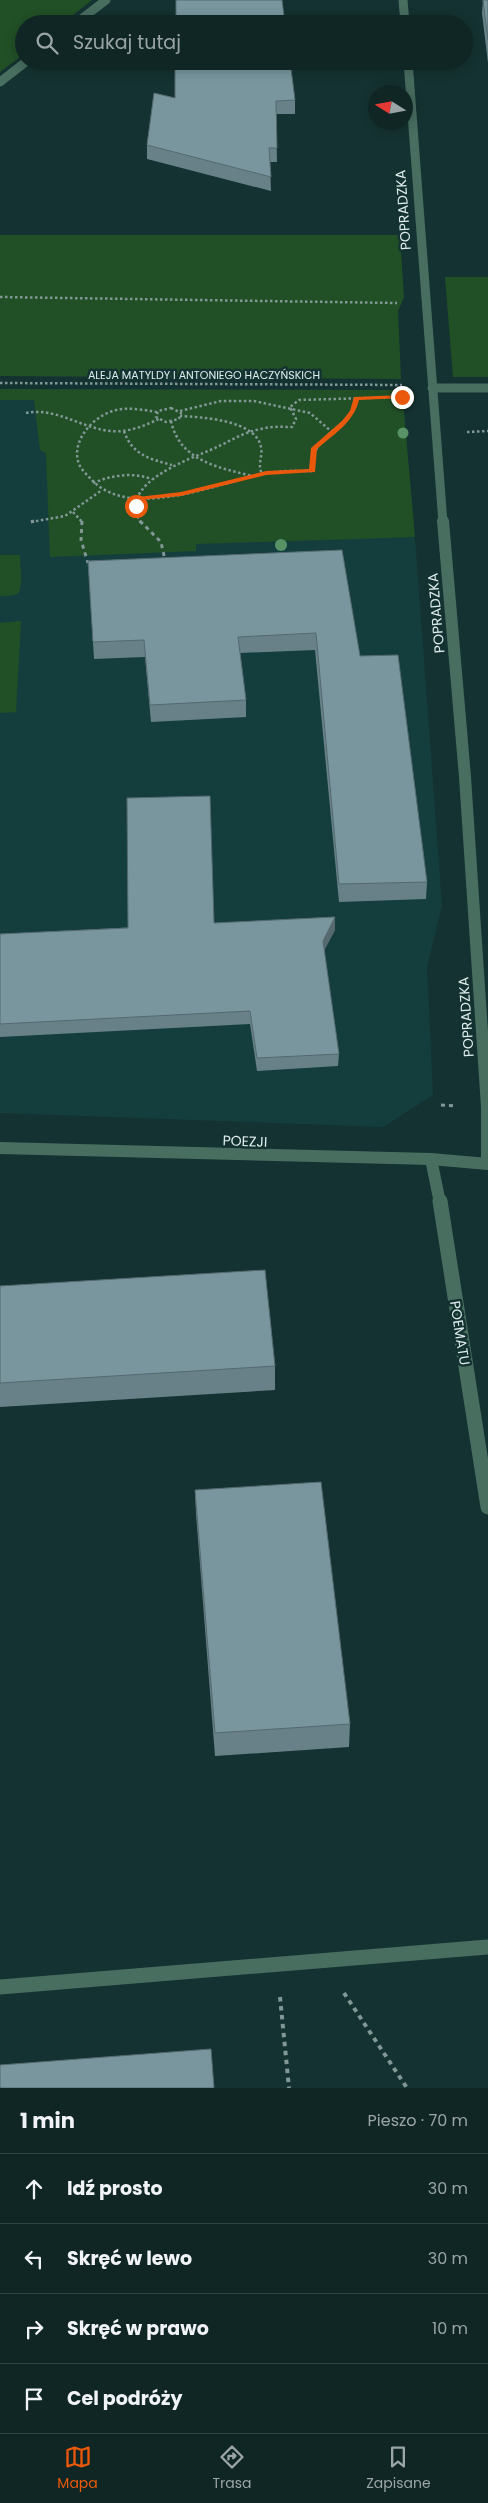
<!DOCTYPE html>
<html lang="pl">
<meta charset="utf-8">
<style>
body{margin:0;font-family:Poppins,sans-serif;background:#1d3232;color:#f1f3f6}
.compass{position:absolute;left:368px;top:85px;width:45px;height:45px;border-radius:50%;background:#0f2625;box-shadow:0 2px 12px #0003;rotate:281deg}
.stop{position:absolute;width:15px;height:15px;margin:-11px;border:4px solid #ea580c;border-radius:50%;background:#fff}
.stop.end{background:#ea580c;border-color:#fff;box-shadow:0 1px 5px #0008}
.list{margin:0;padding:0;list-style:none}
h2{display:flex;justify-content:space-between;align-items:center;height:65px;margin:0;padding:0 20px;font-size:21px}
h2 small{font-size:16px;font-weight:400;color:#9ba5a7}
.list li{display:grid;grid-template-columns:32px 1fr auto;gap:15px;align-items:center;box-sizing:border-box;height:70px;padding:0 20px;border-top:1px solid #2f4342}
.list b{display:block;font-size:19px;white-space:nowrap}
.list em{font-size:16px;font-style:normal;color:#9ba5a7}
.icon{flex:none;width:28px;height:28px;fill:none;stroke:currentColor;stroke-width:2;stroke-linecap:round;stroke-linejoin:round}
.map{position:relative;flex:none;width:488px;height:2088px;overflow:hidden}
.search{position:absolute;background:#0f2625;box-shadow:0 2px 12px #0003;left:15px;right:15px;top:15px;height:55px;display:flex;align-items:center;gap:12px;box-sizing:border-box;padding:0 18px;border-radius:28px;color:#9ba5a7;font-size:19px}
.sheet{height:345px;background:#0f2625}
nav{display:flex;justify-content:space-around;align-items:center;box-sizing:border-box;height:70px;border-top:1px solid #2f4342;background:#0f2625;font-size:14px;color:#9ba5a7}
nav a{display:grid;justify-items:center;gap:2px}
nav .on{color:#ea580c}
.map>svg:first-child{display:block}
.built{fill:#143e3d}
.green{fill:#215026}
.lines{fill:none;stroke-linecap:round;stroke-linejoin:round}
.path-far2{stroke:#829897;stroke-width:2.5;stroke-dasharray:2.5 2.5;stroke-linecap:butt}
.path-far1{stroke:#829897;stroke-width:3;stroke-dasharray:4 4;stroke-linecap:butt}
.path{stroke:#829897;stroke-width:4;stroke-dasharray:4.5 4.5;stroke-linecap:butt}
.service-far1{stroke:#486e60;stroke-width:12}
.service{stroke:#486e60;stroke-width:15}
.minor-far1{stroke:#486e60;stroke-width:9}
.minor{stroke:#486e60;stroke-width:12}
.tertiary{stroke:#486e60;stroke-width:12}
.tree{fill:#579367}
.wall{fill:#688189}
.shaded-wall{fill:#55696f}
.building{fill:#79969f;stroke:#55696f}
.route{fill:#ea580c}
.labels{text-anchor:middle;stroke-width:5;stroke-linejoin:round;paint-order:stroke}
.far-street-label{font-size:11px;fill:#ddedec;stroke:#143231}
.street-label{font-size:14px;fill:#ddedec;stroke:#143231}
</style>
<div class="map">
<svg width="488" height="2088" viewBox="0 0 488 2088">
<rect width="100%" height="100%" fill="#143231"/>
<path class="built" d="M0,389l402,1 14,161 26,354 -15,62 6,128 -50,32 -383,-14z"/>
<path class="green" d="M0,0h92l-30,24h-38v30l-24,18z
M0,235h400l4,62 -6,14 3,68 -401,-3z
M445,277h43v100h-35z
M0,389l402,1 13,147 -219,7v7l-146,6 -4,-104 -6,-3 -6,-50h-34z
M0,555h20c0,8 4,36 -3,39 -5,2 -12,2 -17,2z
M21,621l-5,91 -16,1v-90z"/>
<g class="lines">
<path class="path-far2" d="M0,297l397,6
M0,383l402,2
M171,408l10,5 -2,6 -13,3 -10,-5 2,-6z
M180,411l41,-10h33l56,12 22,19
M157,412c-13,-2 -28,-5 -41,-2 -22,5 -46,31 -37,54 2,5 7,10 11,14 39,45 129,4 178,-5 15,-3 30,-2 45,-2 -3,-40 34,-37 44,-73
M26,413c30,-6 55,15 84,18 17,2 34,-5 49,-12
M180,416c21,1 76,4 81,31 2,10 -4,17 1,27
M171,421c9,40 46,46 81,55
M124,431c8,24 26,28 48,34
M467,432l21,-1
M93,483c20,-8 38,-11 59,-4
M73,512l10,11
M31,522l34,-6 37,-26
M141,523c-26,-40 50,-64 74,-75 15,-7 29,-16 46,-19 10,-3 21,-2 31,-2l4,-8 -6,-12 9,-7 105,-3"/>
<path class="path-far1" d="M82,521l-1,19 7,23
M140,521l21,21 4,18
M31,522l3,-1
M441,1105l14,1"/>
<path class="path" d="M344,1993l63,95
M280,1997l9,91"/>
<path class="service-far1" d="M431,1159l9,44"/>
<path class="service" d="M440,1201l48,306
M0,1987l488,-40"/>
<path class="minor-far1" d="M403,0l2,24
M75,24l31,-24
M408,61l35,462
M0,82l27,-21
M432,388h56"/>
<path class="minor" d="M443,521l22,256 22,330v57"/>
<path class="tertiary" d="M0,1148l431,11 57,5"/>
</g>
<g class="tree">
<circle cx="403" cy="433" r="5.5"/>
<circle cx="281" cy="545" r="6"/>
</g>
<path class="wall" d="M483,0h5v63l-6,-50z
M175,98l120,2v14h-19l1,48h-7l1,29 -124,-32v-14z
M342,550l18,106 67,226 -1,17 -87,3 -24,-252 -75,3 6,47v17l-95,5 -6,-65 -51,2 -6,-98z
M335,917v13l-11,20 15,104 -1,12 -81,5 -7,-47 -250,13v-103z
M0,1286l275,80v24l-275,17z
M195,1490l155,234 -1,23 -134,9 -19,-242z"/>
<path class="shaded-wall" d="M335,917v13l-12,23v-12z"/>
<path class="building" d="M176,0h106l3,24h-109z
M483,0h5v40z
M175,61h115l5,39 -19,1 1,47h-8l2,29 -124,-32 7,-52 21,5z
M342,550l18,106 38,-1 29,227 -88,2 -23,-251 -78,4 8,63 -96,5 -6,-65 -51,2 -5,-81z
M210,796l4,127 121,-6 -12,24 16,113 -82,4 -7,-47 -250,13v-90l128,-6 -1,-130z
M265,1270l10,96 -275,17v-97z
M321,1482l29,242 -135,9 -20,-243z
M211,2049l3,39h-214v-23z"/>
<path class="route" d="M402,395l2,3 -45,2c-5,22 -25,34 -42,49l-2,23 -49,3 -85,21 -41,4 -2,7 -6,-1 2,-8 4,-1 43,-5 85,-21 43,-2 2,-21 31,-27 8,-10 4,-14z"/>
<g class="labels">
<g class="far-street-label">
<text x="204" y="379">ALEJA MATYLDY I ANTONIEGO HACZYŃSKICH</text>
</g>
<g class="street-label">
<text transform="translate(403 210) rotate(-94)" y="5">POPRADZKA</text>
<text transform="translate(436 613) rotate(-95)" y="5">POPRADZKA</text>
<text transform="translate(466 1017) rotate(-94)" y="5">POPRADZKA</text>
<text transform="translate(245 1141) rotate(2)" y="5">POEZJI</text>
<text transform="translate(460 1333) rotate(81)" y="5">POEMATU</text>
</g>
</g>
</svg>
<svg class="compass" viewBox="-18 -18 36 36"><path d="M0-13l5 13h-10z" fill="#e53935"/><path d="M0 13l5-13h-10z" fill="#9ba5a7"/></svg>
<div class="stop" style="left:136px;top:506px"></div>
<div class="stop end" style="left:402px;top:397px"></div>
<div class="search"><svg class="icon" aria-label="search" viewBox="0 0 24 24"><circle cx="10" cy="10" r="6"/><path d="M15 15l6 6"/></svg>Szukaj tutaj</div>
</div>
<section class="sheet">
<h2>1 min<small>Pieszo · 70 m</small></h2>
<ul class="list">
<li><svg class="icon" aria-label="ahead" viewBox="0 0 24 24"><path d="M12 20V5M6 11l6-6 6 6"/></svg><div><b>Idź prosto</b></div><em>30 m</em></li>
<li><svg class="icon" aria-label="left" viewBox="0 0 24 24"><path d="M17 20v-9H6M10 6l-5 5 5 5"/></svg><div><b>Skręć w lewo</b></div><em>30 m</em></li>
<li><svg class="icon" aria-label="right" viewBox="0 0 24 24"><path d="M7 20v-9h11M14 6l5 5-5 5"/></svg><div><b>Skręć w prawo</b></div><em>10 m</em></li>
<li><svg class="icon" aria-label="arrive" viewBox="0 0 24 24"><path d="M6 21V4h12l-3 4 3 4H6"/></svg><div><b>Cel podróży</b></div></li>
</ul>
</section>
<nav>
<a class="on"><svg class="icon" aria-label="map" viewBox="0 0 24 24"><path d="M3 6l6-2 6 2 6-2v14l-6 2-6-2-6 2zM9 4v14M15 6v14"/></svg>Mapa</a>
<a><svg class="icon" aria-label="directions" viewBox="0 0 24 24"><path d="M12 3l9 9-9 9-9-9zM9 14v-3h6M13 9l2 2-2 2"/></svg>Trasa</a>
<a><svg class="icon" aria-label="saved" viewBox="0 0 24 24"><path d="M7 4h10v16l-5-4-5 4z"/></svg>Zapisane</a>
</nav>
